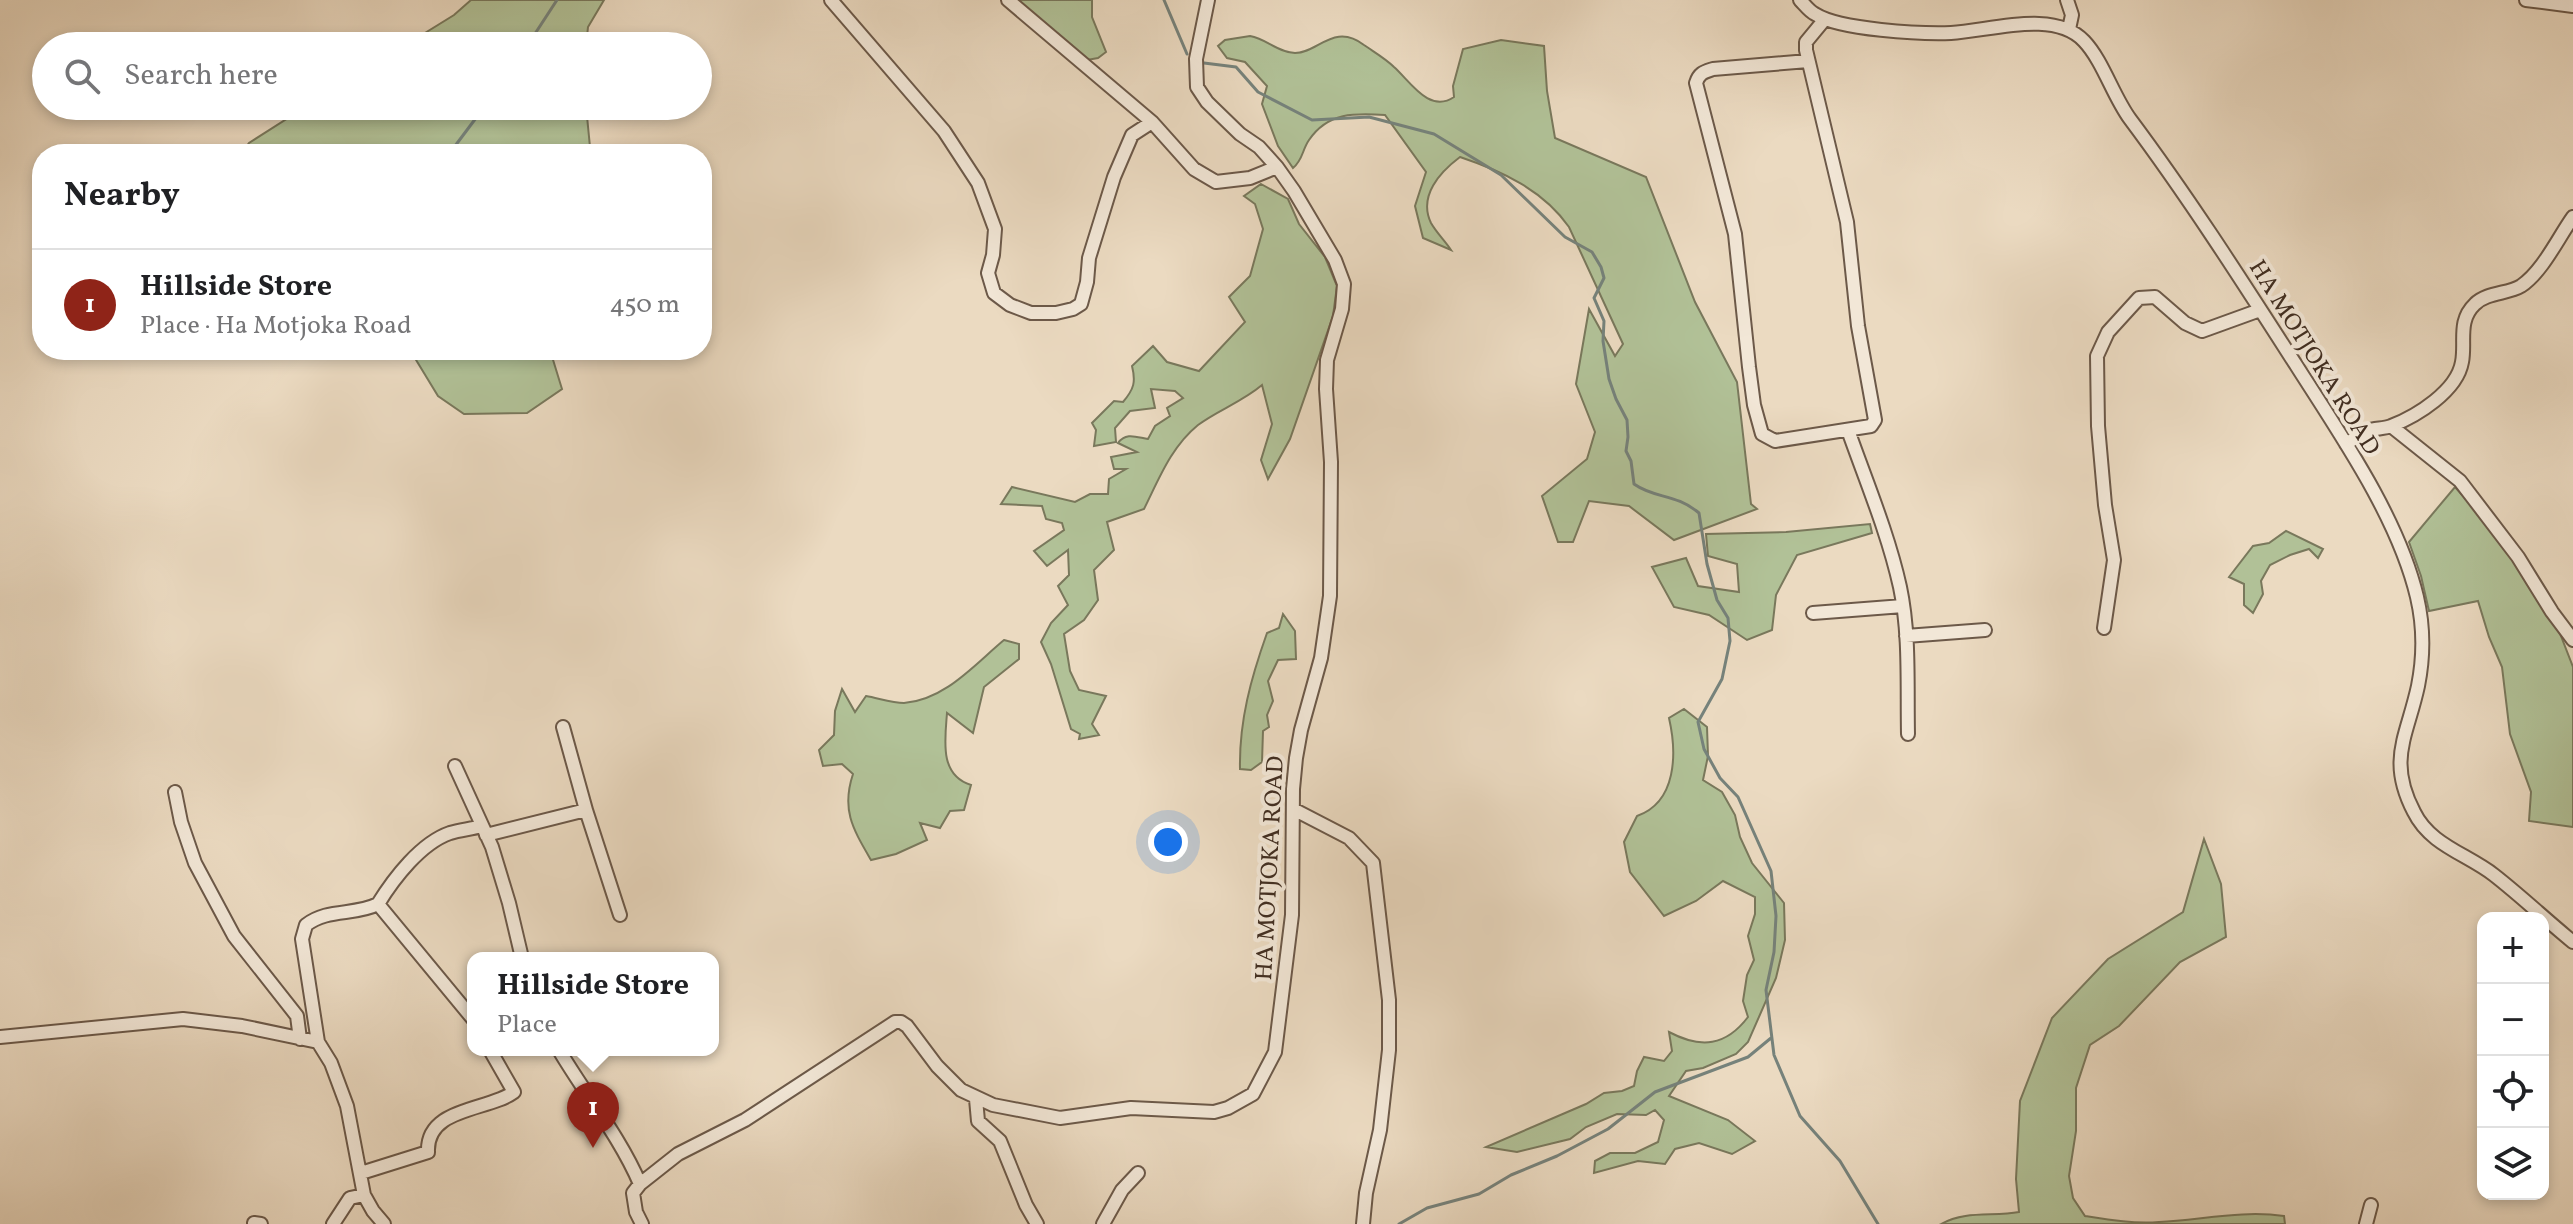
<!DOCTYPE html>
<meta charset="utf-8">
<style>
body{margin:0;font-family:Vollkorn,serif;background:#f6f6f6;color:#202124}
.controls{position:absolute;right:24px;bottom:24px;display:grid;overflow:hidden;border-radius:16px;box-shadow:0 4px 12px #0003}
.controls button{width:72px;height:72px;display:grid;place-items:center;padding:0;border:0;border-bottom:2px solid #e0e0e0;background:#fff;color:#202124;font:40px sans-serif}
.you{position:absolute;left:1168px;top:842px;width:28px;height:28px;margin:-20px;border:6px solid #fff;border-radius:50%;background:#1a73e8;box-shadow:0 0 0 12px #1a73e833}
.badge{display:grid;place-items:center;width:52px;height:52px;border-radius:50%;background:#8f2418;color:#fff;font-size:26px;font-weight:700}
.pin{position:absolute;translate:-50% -66px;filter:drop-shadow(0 2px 4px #0008)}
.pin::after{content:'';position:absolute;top:42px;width:28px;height:24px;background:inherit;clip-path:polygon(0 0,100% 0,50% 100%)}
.popup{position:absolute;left:467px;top:952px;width:252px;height:104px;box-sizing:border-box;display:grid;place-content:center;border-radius:16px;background:#fff;filter:drop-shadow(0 2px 6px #0005);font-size:26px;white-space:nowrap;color:#757577}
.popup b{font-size:30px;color:#202124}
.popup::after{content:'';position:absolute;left:50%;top:100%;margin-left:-16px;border:16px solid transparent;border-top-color:#fff}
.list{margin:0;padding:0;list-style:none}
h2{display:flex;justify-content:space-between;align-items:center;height:104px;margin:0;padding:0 32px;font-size:34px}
h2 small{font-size:26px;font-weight:400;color:#757577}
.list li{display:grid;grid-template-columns:52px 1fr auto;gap:24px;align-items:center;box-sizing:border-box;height:112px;padding:0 32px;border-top:2px solid #e0e0e0}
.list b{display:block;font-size:30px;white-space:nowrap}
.list p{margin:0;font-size:26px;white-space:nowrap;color:#757577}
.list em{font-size:26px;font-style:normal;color:#757577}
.icon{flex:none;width:44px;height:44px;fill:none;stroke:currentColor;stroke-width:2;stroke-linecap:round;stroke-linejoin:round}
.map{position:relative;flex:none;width:2573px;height:1224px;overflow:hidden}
.search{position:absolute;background:#fff;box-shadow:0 4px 12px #0003;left:32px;top:32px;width:680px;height:88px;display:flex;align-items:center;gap:20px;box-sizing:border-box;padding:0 28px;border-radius:44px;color:#757577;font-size:30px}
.panel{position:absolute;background:#fff;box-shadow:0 4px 12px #0003;left:32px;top:144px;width:680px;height:216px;border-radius:32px}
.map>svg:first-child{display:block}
.green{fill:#b1c197;stroke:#79785c;stroke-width:2}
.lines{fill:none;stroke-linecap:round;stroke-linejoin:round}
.stream{stroke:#76827b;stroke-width:3}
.minor-casing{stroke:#6c5949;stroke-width:16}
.minor{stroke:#f2e7d7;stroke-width:12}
.labels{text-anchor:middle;stroke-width:8;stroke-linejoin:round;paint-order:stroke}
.street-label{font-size:24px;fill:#412e21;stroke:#f2e7d7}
</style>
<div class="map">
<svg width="2573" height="1224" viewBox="0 0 2573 1224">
<rect width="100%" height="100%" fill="#ebdac1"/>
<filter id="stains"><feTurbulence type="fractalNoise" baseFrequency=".0025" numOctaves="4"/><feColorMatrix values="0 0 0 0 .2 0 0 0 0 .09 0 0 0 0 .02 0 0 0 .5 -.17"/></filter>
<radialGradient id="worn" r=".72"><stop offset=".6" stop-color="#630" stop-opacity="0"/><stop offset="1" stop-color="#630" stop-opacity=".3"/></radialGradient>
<path class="green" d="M471,0h133l-16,27 -2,19h-182l50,-31z
M1017,0h75v17l14,35 -8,6 -11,2z
M1250,36c17,3 27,16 45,17 23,0 39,-31 69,-8 10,7 22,14 30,22 16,14 35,47 60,30l-1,-11 10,-37 38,-9 43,6 3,45 8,47 91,39 49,125 42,80 14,122 6,5 -83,31 -45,-34 -40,-5 -16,41h-15l-16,-46 45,-37 8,-27 -19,-48 13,-75 26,47 8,-12 -54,-117c-26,-37 -67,-56 -109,-70 -20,15 -42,39 -29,66 5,9 14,18 20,27l-28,-12 -8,-32 11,-34 -41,-57c-30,-2 -57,-3 -76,25 -7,10 -6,20 -16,28l-15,-22 -16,-42 5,-18 -22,-24 -18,-4 -9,-12 7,-6z
M307,106h279l4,41 -2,7h-347l8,-11z
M1261,184l27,15 11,25 26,33 12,29 -4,30 -43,123 -22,40 -7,-19 11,-36 -10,-39c-20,17 -44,25 -64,40 -27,22 -39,54 -54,84l-37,13 7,28 -20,20 4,30 -14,20 -20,14 6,37 9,19 27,6 -14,28 7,11 -20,4 1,-5 -9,-5 -20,-65 -10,-22 10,-19 17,-18 -10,-19 11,-11 -1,-25 -21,16 -13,-15 30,-21 -2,-7 -16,-4 -4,-13 -41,-2 11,-17 63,15 15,-8h18l1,-15 17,-10h-12l-3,-12 26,-5 -19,-9c8,-11 18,-6 30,-4l7,-13 15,-10 -3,-8 16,-10 -8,-7 -24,-2 4,19 -25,3 -15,17 1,14 -22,4 2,-16 -4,-7 22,-22 9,1c11,-13 13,-20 9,-36l21,-20 14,16 32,9 46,-49 -16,-25 21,-21 13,-47 -8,-25 -11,-8z
M410,350h140l12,39 -35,24 -63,1 -26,-18z
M2455,487l32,36 29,39 43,69 14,36v160l-44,-6 2,-29 -21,-58 -8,-67 -13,-30 -11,-36 -49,10 -8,-35 -12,-34z
M1870,524l2,9 -75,22 -21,40 -4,35 -25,10 -38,-25 -35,-8 -22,-40 34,-9 12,28 41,6 -2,-28 -29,-8 -2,-22 80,-2z
M2286,531l37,18 -5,9 -9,-9 -19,6 -20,10 -9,16 2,13 -10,19 -9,-8v-21l-15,-7 24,-31 16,-3z
M1283,614l12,17 1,28 -18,1 -10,21 5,20 -6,14 2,12 -6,4 -1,31 -11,8 -11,-1c-1,-48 11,-91 27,-136l12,-5z
M1004,640l15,4v15l-35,28 -11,46 -26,-20c-2,27 -8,62 24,72l-7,25 -14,1 -10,17 -20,-5 7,17 -31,14 -25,6c-18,-31 -30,-50 -18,-86l-11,-10 -19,2 -4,-16 15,-15 1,-24 7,-22 13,23 11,-16c12,2 26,7 38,7 41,-3 71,-39 100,-63z
M1684,709l23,18 1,29 -5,24 19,12 13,23 5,22 12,26 32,40 1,37 -9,38 -28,64 -12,12 -33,14 -17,3 -17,25 59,24 27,21 -23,13 -33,-11 -24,6 -10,15 -27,-3 -44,12 1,-12 15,-8h25l23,-11 6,-22 -9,-10 -9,5 -29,-1 -31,13 -16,12 -53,13 -31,-5 100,-43 18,-11 18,-2 12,-5 3,-15 7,-14 20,4 8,-10 -3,-19c32,17 57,14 79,-15l-5,-16 4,-26 7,-15 -6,-24 7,-22v-17l-32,-16 -27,20 -32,15 -34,-44 -6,-30 13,-26c40,-14 40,-63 32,-98z
M2204,839l17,45 5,53 -46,25 -61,64 -29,19 -14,43v43l-7,45 4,22 12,18c25,4 49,8 74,6 42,-2 83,-12 125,-6l1,8h-344c25,-14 52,-7 78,-12l-3,-33 4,-78 32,-83 56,-59 75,-47z"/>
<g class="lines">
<path class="stream" d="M1164,0l23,54
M527,46l30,-46
M1204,63l32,4 22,25 54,28 57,-3 65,17 67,41 64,62 27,15 9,15 3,11 -10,20 10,23 -1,20 6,38 7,20 11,21 1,17 -2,14 5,10 3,23c21,15 41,9 65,29l8,51 10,36 11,18 2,23 -8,38 -24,43 6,27 16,29 18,19 33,74 5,45 -2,36 -8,38 8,65 26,61 40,45 38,63
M449,154l36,-48
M1399,1224l28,-16 52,-14 32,-19 46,-19 51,-27 47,-37 93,-35 23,-19"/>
<g class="minor-casing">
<path id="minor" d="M831,0l113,131 34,52 17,46 -2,26 -5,18 6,20 16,12 21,8h25l17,-4 8,-5 6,-22 2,-24 25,-81 18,-42 20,-13
M1008,0l144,122 42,47 22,13 34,-4 27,-11
M1800,0c5,5 9,11 15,14 25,16 106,20 136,19 39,-2 103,-24 133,8 19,20 29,55 46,78 59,79 112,162 166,246 44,69 102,152 121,232 7,30 7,59 1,89 -11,51 -31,74 -4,126 16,33 53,42 80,63 27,21 52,45 79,67
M2067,0l5,15 -3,14
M2526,0l47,6
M1808,61l-95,8c-9,3 -14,4 -17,14l39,151 14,133 5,38 8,29 13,7 96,-15 4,-6 -17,-94 -11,-104 -41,-172v-8l19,-23
M2391,426l69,55 58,76 34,55 21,28
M1848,430c18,51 40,103 52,157 10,47 7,98 8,147
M2346,444c7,-4 14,-10 21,-13 8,-3 17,-2 24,-5 26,-10 66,-35 71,-64 4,-20 -5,-41 13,-58 12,-12 33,-10 46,-18 22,-15 37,-48 52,-69
M1813,613l90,-7
M2104,628l10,-68 -9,-55 -7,-79 -1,-70 11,-24 31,-34 16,-1 30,26 17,8 58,-21
M1906,636l79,-6
M455,766l37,81 17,56 13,55
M175,792l6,30 14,41 39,73 63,80 3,23
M1293,809l56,29 24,25 16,137v50l-9,80 -14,63 -3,31
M586,810l34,105
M486,835l100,-25 -23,-83
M378,904c-24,12 -50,4 -72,21l-4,14 16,103 13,21 16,43 17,89 9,16 11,13
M473,1019l-95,-115c16,-26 43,-61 72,-71 10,-3 21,-4 32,-7
M0,1037l183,-18 59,7 76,16
M559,1050c26,44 61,87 81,134
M976,1099l2,22 22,20 26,64 11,19
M361,1173l67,-21c-2,-45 60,-41 86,-60l-24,-42
M254,1223l7,1
M333,1224l17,-26 14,-3
M642,1224l-6,-12 -3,-19 7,-9 38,-30 67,-34 150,-98h6l6,4 30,40 24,24 32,15 67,13 71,-10 83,4 14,-4 25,-14 22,-42 17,-137 1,-126 3,-31 5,-28 20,-72 9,-62 1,-134 -5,-73 1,-29 15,-51 2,-25 -9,-24 -41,-69 -17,-24 -18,-20 -19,-13 -33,-32 -10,-15 -1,-28 12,-59
M1103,1224l19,-34 16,-17
M2366,1224l5,-19"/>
</g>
<use href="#minor" class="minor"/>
</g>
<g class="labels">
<g class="street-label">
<text transform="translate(2315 357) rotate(58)" y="8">HA MOTJOKA ROAD</text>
<text transform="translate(1269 868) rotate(-87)" y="8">HA MOTJOKA ROAD</text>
</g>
</g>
<rect width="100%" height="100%" filter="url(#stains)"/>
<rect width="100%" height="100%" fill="url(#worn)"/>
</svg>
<div class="controls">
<button>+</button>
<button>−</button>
<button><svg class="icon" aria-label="locate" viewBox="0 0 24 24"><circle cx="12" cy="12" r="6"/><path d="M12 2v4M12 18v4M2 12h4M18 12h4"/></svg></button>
<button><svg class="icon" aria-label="layers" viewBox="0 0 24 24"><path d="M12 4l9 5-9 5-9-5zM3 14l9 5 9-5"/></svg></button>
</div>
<div class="you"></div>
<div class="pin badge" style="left:593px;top:1148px">1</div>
<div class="popup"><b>Hillside Store</b>Place</div>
<div class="search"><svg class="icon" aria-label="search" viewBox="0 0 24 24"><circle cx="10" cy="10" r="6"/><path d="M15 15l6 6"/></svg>Search here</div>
<section class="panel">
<h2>Nearby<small></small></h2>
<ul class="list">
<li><span class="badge">1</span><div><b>Hillside Store</b><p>Place · Ha Motjoka Road</p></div><em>450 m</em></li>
</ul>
</section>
</div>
